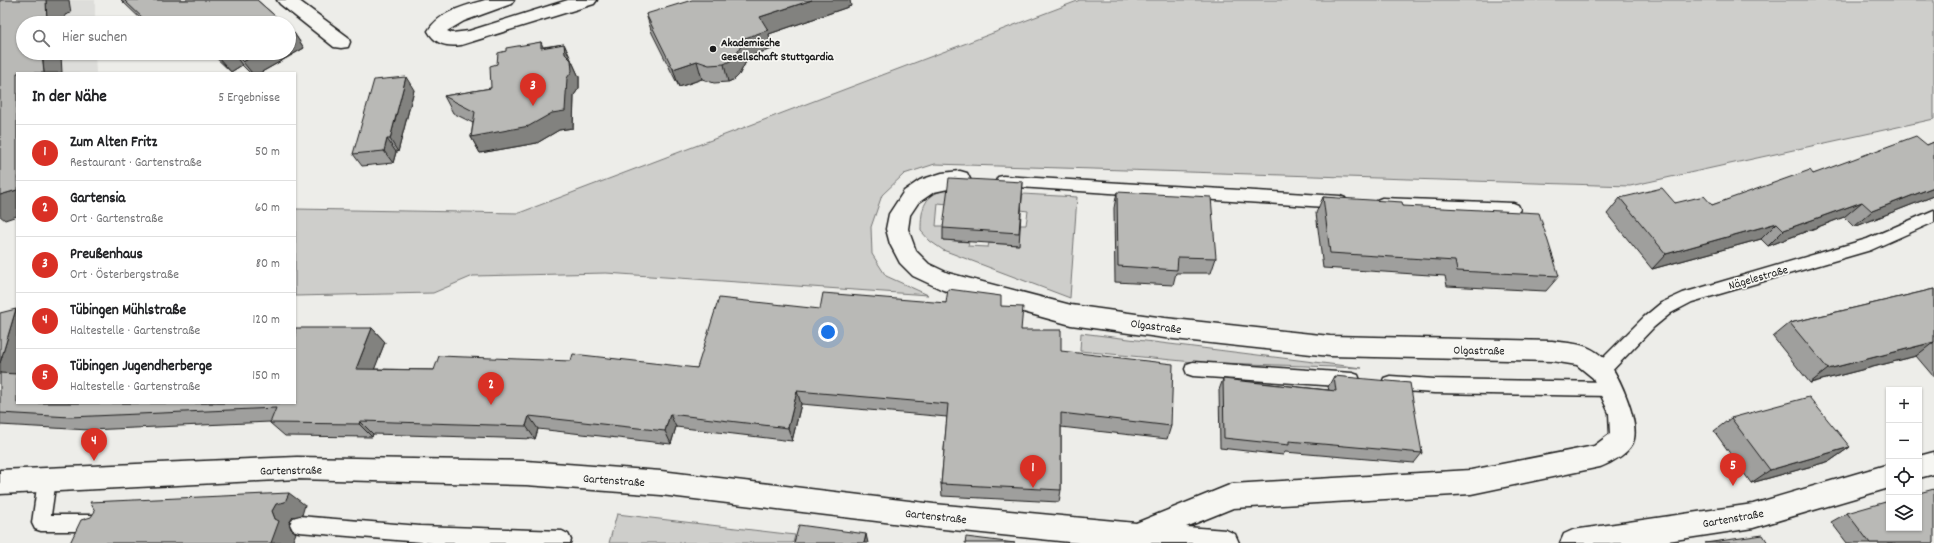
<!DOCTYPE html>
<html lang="de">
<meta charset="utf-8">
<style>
body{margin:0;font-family:Dekko,sans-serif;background:#f6f6f6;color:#202124}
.controls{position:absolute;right:12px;bottom:12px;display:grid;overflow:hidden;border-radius:0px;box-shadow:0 1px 3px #0004}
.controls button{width:36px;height:36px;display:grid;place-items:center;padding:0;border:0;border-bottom:1px solid #e0e0e0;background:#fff;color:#202124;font:20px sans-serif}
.you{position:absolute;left:828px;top:332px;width:14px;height:14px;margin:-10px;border:3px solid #fff;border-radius:50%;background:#1a73e8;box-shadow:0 0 0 6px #1a73e833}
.badge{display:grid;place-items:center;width:26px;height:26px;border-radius:50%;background:#d93025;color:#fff;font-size:13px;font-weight:700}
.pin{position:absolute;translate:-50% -33px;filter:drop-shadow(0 1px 2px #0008)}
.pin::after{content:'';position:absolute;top:21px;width:14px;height:12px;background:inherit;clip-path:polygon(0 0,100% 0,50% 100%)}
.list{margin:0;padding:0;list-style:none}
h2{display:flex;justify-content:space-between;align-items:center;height:52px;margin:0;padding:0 16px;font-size:17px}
h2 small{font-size:13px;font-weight:400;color:#757577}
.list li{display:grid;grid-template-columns:26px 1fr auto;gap:12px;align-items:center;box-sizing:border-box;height:56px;padding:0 16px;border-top:1px solid #e0e0e0}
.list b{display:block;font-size:15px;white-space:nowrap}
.list p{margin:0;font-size:13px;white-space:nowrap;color:#757577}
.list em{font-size:13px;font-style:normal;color:#757577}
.icon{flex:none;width:22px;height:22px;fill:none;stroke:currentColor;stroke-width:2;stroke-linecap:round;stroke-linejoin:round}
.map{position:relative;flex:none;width:1934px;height:543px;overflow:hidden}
.search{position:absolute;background:#fff;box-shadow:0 1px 3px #0004;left:16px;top:16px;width:280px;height:44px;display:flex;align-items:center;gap:10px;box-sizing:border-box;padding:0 14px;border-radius:22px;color:#757577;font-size:15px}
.panel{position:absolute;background:#fff;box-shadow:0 1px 3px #0004;left:16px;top:72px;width:280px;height:332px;border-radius:0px}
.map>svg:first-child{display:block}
.built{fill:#ddddda}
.green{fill:#cececb;stroke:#757574}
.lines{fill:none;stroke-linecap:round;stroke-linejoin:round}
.lane-casing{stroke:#1c1c1c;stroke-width:3}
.street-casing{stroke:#1c1c1c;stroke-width:3}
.lane{fill:#f6f6f2;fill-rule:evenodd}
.street{fill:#f6f6f2;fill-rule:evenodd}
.wall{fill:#9f9f9d;stroke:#1c1c1c}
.shaded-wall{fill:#82827f;stroke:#1c1c1c}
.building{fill:#b9b9b6;stroke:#1c1c1c}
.poi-dot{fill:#1c1c1c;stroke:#f6f6f2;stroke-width:1.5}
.labels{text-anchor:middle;stroke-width:3.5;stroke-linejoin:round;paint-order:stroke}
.poi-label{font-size:12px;font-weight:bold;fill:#1c1c1c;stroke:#f6f6f2;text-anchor:start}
.street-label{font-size:12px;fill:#1c1c1c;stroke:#f6f6f2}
</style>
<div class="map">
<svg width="1934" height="543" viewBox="0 0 1934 543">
<rect width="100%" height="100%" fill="#edede9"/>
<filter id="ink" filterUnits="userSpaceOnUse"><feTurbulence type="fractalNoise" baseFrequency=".025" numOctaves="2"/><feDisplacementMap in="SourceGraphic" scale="8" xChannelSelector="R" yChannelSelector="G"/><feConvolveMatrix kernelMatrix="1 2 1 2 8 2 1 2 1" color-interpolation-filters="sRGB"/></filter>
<g filter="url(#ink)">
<path class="built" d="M2,0h93v23h-72v30h72l1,20h-79z"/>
<path class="green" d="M1080,0h854v119l-304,67 -695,-22 -31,10 -22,21 -11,32 1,27 14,22 42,19 -322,-22 -133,3 -40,17 -138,3v-87l224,4z
M949,189l-1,15 -10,-1 -2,23h9l-2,14 26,2 -1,4 20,1 1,-4 29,2 2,-20h6l2,-14 -7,-1 1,-16 55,3 -7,101 -127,-48 -13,-9 -9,-10c0,-24 3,-37 28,-42z
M1081,333l281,35 -169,-6 -113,-11z
M617,514l178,21 -2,8h-184z"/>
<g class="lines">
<g class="lane-casing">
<path id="lane" d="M1003,176l337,20 5,2 2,4 -2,4 -5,2 -337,-22 -5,-1 -2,-4 2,-4z
M1382,198l131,5 5,2 2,4 -2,4 -5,2 -131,-5 -5,-2 -2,-4 2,-4z
M1934,210v12l-63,28 -179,52 -21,11 -17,14 -47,49 -6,2 -6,-2 -2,-5 2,-5 49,-49 17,-14 22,-10 184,-54z
M1193,362l159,11 6,2 2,5 -2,5 -6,2 -159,-11 -6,-2 -2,-5 2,-5z
M1390,376l44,3 176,3 6,2 2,5 -2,5 -6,2 -176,-3 -44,-3 -6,-2 -2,-5 2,-5z
M47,472l6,2 3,6 -5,35h48l6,2 3,6 -3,6 -6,2h-58l-6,-2 -3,-6 6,-43 3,-6z
M299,516l121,10 142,5 6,3 3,6 -1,3h-137l-134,-11 -6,-2 -3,-6 3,-6z"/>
</g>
<g class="street-casing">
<path id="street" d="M277,0h21l50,37 2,5 -2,5 -7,1 -7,-1 -54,-43z
M485,0h29l-3,4 -47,17 -17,10 5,2 17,-2 99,-31h29l-3,4 -133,41c-15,2 -26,-1 -33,-14 11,-19 36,-25 57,-31z
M960,171l7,2 3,6 -3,6 -33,7 -16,11 -8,12 -2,14 8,22 13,13 19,9 123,32 94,13 165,18 222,5c12,2 28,2 39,8 6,3 15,10 19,16 11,15 28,55 24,74 -2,13 -23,24 -34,28l-129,27 -238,14 -47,19 40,3 9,4 4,9h-160l-145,-15 -273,-33 -135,-10 -229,-6 -297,15v-24l297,-13 229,4 135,10 273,33 202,19 96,-39 239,-14 123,-24 16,-12 -1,-21 -16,-35 -16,-13 -25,-4 -222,-5 -165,-18 -94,-13 -128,-35 -30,-14 -13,-13 -10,-19 -4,-15 3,-15 15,-23 16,-11 22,-7z
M1934,452v22l-15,4v-22z
M1889,464v24l-136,40 -98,15h-95l4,-9 9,-4 180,-26z"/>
</g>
<use href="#lane" class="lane"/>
<use href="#street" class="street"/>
</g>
<path class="wall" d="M121,0h136l26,23h-138z
M851,6l-82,28 3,15 -23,7 -10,19 -4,4 -7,3 -14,1 -12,-4 -23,8 -27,-54 -6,-19z
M294,33l10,15 -44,25h-10l-8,-8 -11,7 -20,-19h78z
M541,42l2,5 21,-3 15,33v11l-5,7 -1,33 -14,2 -22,13 -57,10 -9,-16 2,-14 -20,-10 -9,-17 47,-8 6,-24 9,-13z
M414,90l-16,62h-2l-3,11 -31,3 -9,-12z
M1934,142v54l-80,31 -10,-10 -76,29 -7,-7 -109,30 -45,-55 13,-16 55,5 37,2 101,-31 114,-29z
M1023,182l-4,63 -76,-5v-12z
M1117,192l99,66 -5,15h-35l-3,12 -58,-3 -1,-74z
M1323,197l80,9 156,70 -13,15 -99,-5 -2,-10 -122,-8 -7,-55z
M1934,289v87h-1l-17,-20 -106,27 -37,-46 17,-14z
M946,303l55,3 20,24 40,21 110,75 -4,13 -106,-12v63l-2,12 -117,-6 -1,-12 6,-67 -146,-13 -9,37 -116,-14 -5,17 -133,-15 -3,10 -162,-5 -1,3 -87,-1 -15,-13v-1l-181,8 -89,-5v-12l17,-10 355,-75 13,14 -11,27 60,1 263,-2 123,-59z
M1334,376l88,77 -8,10 -129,-11 -2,3 -63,-7 -1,-58 4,-11 106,11 -1,-3z
M1731,418l119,29 -20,14 -79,22 -37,-52z
M1847,513l87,30h-87l-16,-21z"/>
<path class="shaded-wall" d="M46,0h23l2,13 -6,2v8h-18z
M812,0h38l1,6 -82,28 3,15 -23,7 -10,19 -4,4 -7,3 -4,-18 21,-26 15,-21z
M294,33l10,15 -44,25h-8l-9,-11 15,-9h31v-17z
M564,44l15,33v11l-5,7 -1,33 -14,2 -22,13 -57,10 -9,-16 96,-59z
M42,53h25l-6,2 1,18h-18z
M176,53h7l-5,2z
M227,53h6l9,12 -11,7 -12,-14z
M697,61l5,18 -23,8 -6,-18z
M406,77l8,13 -16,62 -8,-13z
M387,139l9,13 -3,11 -9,-12z
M1934,187v9l-80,31 18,-16z
M17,190v26l-12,4 -5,-4v-21z
M1862,202l-18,15 -76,29 16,-16z
M1777,223l-16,16 -109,30 14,-15z
M16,309l1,1v76l-17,-11v-12z
M372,328l13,14 -16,41 -13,-14z
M1934,342l-18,14 -106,27 18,-14z
M797,391l4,13 -9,37 -4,-13z
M670,414l6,13 -5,17 -6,-13z
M529,416l9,13 -3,10 -9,-13z
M360,421l13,13 -1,3 -13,-13z
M1850,447l-20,14 -79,22 19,-13z
M289,493l16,12 -3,10 -9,2 -4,6 2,6 5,4 -4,10h-21l4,-24 -3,-8 4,-7z
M866,534l2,9h-4z"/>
<path class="building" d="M0,0h46l1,23h-24v30h19l2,20h-27v117l-17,5z
M124,0h133l26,23h-135z
M692,0h120l-52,17 8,13 -23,8 -10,19 -5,4 -6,3 -15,1 -12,-4 -24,8 -27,-55z
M289,29l5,4 -5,3z
M541,42v6l23,-4 1,10 6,6 1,11 -5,7 -2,33 -13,2 -23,13 -58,11 4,-25 -31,-16 47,-8 -1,-22 7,-2 1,-11 8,-2v-3z
M214,53h13l-8,5z
M234,53h24l-15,9z
M406,77l-16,62h-3l-3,12 -31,3 21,-74z
M1916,136l11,9 7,-3v45l-62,24 -10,-9 -78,28 -7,-7 -111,31 -46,-56 42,-10 13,15 29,-7 8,9 98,-35 3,4z
M949,178l74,4 -4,51 -76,-5z
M1117,192l94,5 5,61 -38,-1 -1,13 -59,-4z
M1323,197l79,5 1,4 136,7 20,63 -102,-5 -2,-10 -125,-8z
M948,289l53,7v10l22,1 -2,23h40v21l112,13 -2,62 -110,-13v77l-120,-6 7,-80 -151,-13 -9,37 -118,-14 -5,17 -136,-15 -3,10 -166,-5 -1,3 -89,-1 6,-15 -206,9 -70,-4v-40l17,1v29h278v-75h77l-16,41 78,1 5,-14 132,5 2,-7 124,14 22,-70 101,11 3,-16 123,10z
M1934,289v53l-106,27 -38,-46z
M16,309l-16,54v-50z
M1334,376l76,7 12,70 -133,-12v4l-65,-7 -1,-59 113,12z
M1809,397l41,50 -80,23 -39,-52z
M1934,489v54h-64l-23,-30 42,-12v27h30v-35z
M289,493l-4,9 -9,2 -4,7 3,8 4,2 -8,22h-201l11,-23 10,-3 4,-6 -5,-9z
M799,525l67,9 -2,9h-70z
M1763,535l5,8h-63z
M966,537l49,6h-50z"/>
</g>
<circle class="poi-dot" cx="713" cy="49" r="4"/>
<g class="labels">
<g class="poi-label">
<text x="721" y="46">Akademische<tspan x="721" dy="14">Gesellschaft Stuttgardia</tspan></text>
</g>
<g class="street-label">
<text transform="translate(1758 277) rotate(-16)" y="4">Nägelestraße</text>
<text transform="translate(1156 326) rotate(7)" y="4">Olgastraße</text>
<text transform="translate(1479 350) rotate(1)" y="4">Olgastraße</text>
<text transform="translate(291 470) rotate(-1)" y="4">Gartenstraße</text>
<text transform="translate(614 480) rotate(4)" y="4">Gartenstraße</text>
<text transform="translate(936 516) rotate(6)" y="4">Gartenstraße</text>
<text transform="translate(1733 518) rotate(-10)" y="4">Gartenstraße</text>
</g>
</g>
</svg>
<div class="controls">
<button>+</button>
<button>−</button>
<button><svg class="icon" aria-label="locate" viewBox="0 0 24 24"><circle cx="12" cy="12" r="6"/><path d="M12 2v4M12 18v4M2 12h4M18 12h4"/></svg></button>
<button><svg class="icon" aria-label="layers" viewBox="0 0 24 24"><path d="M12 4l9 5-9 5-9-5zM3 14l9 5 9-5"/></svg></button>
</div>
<div class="you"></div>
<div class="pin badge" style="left:1033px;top:488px">1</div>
<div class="pin badge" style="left:491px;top:405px">2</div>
<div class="pin badge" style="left:533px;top:106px">3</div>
<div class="pin badge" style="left:94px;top:461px">4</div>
<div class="pin badge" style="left:1733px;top:486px">5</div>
<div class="search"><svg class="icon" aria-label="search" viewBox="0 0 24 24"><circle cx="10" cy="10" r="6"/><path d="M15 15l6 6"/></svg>Hier suchen</div>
<section class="panel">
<h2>In der Nähe<small>5 Ergebnisse</small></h2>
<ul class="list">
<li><span class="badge">1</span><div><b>Zum Alten Fritz</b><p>Restaurant · Gartenstraße</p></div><em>50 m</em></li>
<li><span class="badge">2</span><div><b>Gartensia</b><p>Ort · Gartenstraße</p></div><em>60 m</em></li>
<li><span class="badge">3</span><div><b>Preußenhaus</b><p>Ort · Österbergstraße</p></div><em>80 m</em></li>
<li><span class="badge">4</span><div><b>Tübingen Mühlstraße</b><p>Haltestelle · Gartenstraße</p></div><em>120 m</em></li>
<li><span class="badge">5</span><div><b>Tübingen Jugendherberge</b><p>Haltestelle · Gartenstraße</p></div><em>150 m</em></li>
</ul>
</section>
</div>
